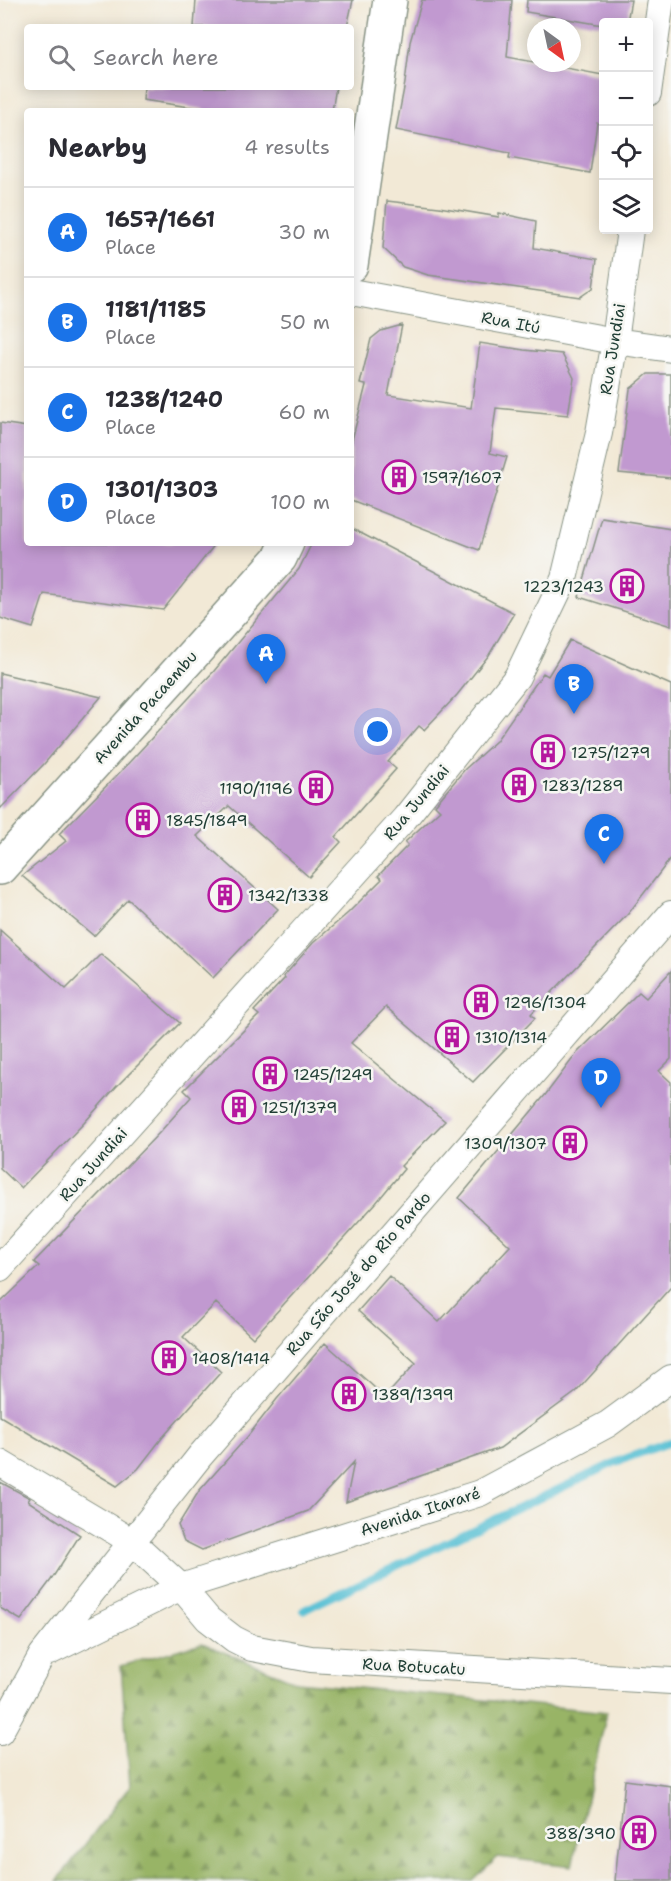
<!DOCTYPE html>
<meta charset="utf-8">
<style>
body{margin:0;font-family:"Shantell Sans",sans-serif;background:#f2f2f3;color:#2b2b33}
.controls{position:absolute;right:18px;top:18px;display:grid;overflow:hidden;border-radius:6px;box-shadow:0 3px 15px #0003}
.controls button{width:54px;height:54px;display:grid;place-items:center;padding:0;border:0;border-bottom:2px solid #e1e1e2;background:#fff;color:#2b2b33;font:30px sans-serif}
.compass{position:absolute;left:527px;top:18px;width:54px;height:54px;border-radius:50%;background:#fff;box-shadow:0 3px 15px #0003;rotate:147deg}
.you{position:absolute;left:378px;top:732px;width:21px;height:21px;margin:-15px;border:4px solid #fff;border-radius:50%;background:#1a73e8;box-shadow:0 0 0 9px #1a73e833}
.badge{display:grid;place-items:center;width:39px;height:39px;border-radius:50%;background:#1a73e8;color:#fff;font-size:20px;font-weight:700}
.pin{position:absolute;translate:-50% -50px;filter:drop-shadow(0 2px 3px #0008)}
.pin::after{content:'';position:absolute;top:32px;width:21px;height:18px;background:inherit;clip-path:polygon(0 0,100% 0,50% 100%)}
.list{margin:0;padding:0;list-style:none}
h2{display:flex;justify-content:space-between;align-items:center;height:78px;margin:0;padding:0 24px;font-size:26px}
h2 small{font-size:20px;font-weight:400;color:#7c7c81}
.list li{display:grid;grid-template-columns:39px 1fr auto;gap:18px;align-items:center;box-sizing:border-box;height:90px;padding:0 24px;border-top:2px solid #e1e1e2}
.list b{display:block;font-size:22px;white-space:nowrap}
.list p{margin:0;font-size:20px;white-space:nowrap;color:#7c7c81}
.list em{font-size:20px;font-style:normal;color:#7c7c81}
.icon{flex:none;width:33px;height:33px;fill:none;stroke:currentColor;stroke-width:2;stroke-linecap:round;stroke-linejoin:round}
.map{position:relative;flex:none;width:671px;height:1881px;overflow:hidden}
.search{position:absolute;background:#fff;box-shadow:0 3px 15px #0003;left:24px;top:24px;width:330px;height:66px;display:flex;align-items:center;gap:15px;box-sizing:border-box;padding:0 21px;border-radius:6px;color:#7c7c81;font-size:22px}
.panel{position:absolute;background:#fff;box-shadow:0 3px 15px #0003;left:24px;top:108px;width:330px;height:438px;border-radius:6px}
.map>svg:first-child{display:block}
.forest{fill:url(#forest-firs);stroke:#5c784d;stroke-width:1.5}
.lines{fill:none;stroke-linecap:round;stroke-linejoin:round}
.stream{stroke:#57c0d4;stroke-width:8}
.building{fill:#c199d0}
.street-casing{stroke:#889385;stroke-width:28}
.secondary-casing{stroke:#889385;stroke-width:36}
.street{stroke:#fff;stroke-width:26}
.secondary{stroke:#fff;stroke-width:33}
.labels{text-anchor:middle;stroke-width:5;stroke-linejoin:round;paint-order:stroke}
.street-label{font-size:16px;fill:#1f3d34;stroke:#f6f6f2}
.poi-label{font-size:16px;fill:#1f3d34;stroke:#f6f6f2;text-anchor:start}
</style>
<div class="map">
<svg width="671" height="1881" viewBox="0 0 671 1881">
<defs>
<pattern id="forest-firs" width="22" height="20" patternUnits="userSpaceOnUse" patternTransform="scale(1.5)"><rect width="22" height="20" fill="#98b466"/><path d="M5 1l3.5 6h-7zM16 11l3.5 6h-7z" fill="#7b9455"/></pattern>
</defs>
<rect width="100%" height="100%" fill="#f6f6f2"/>
<filter id="ink" filterUnits="userSpaceOnUse"><feTurbulence type="fractalNoise" baseFrequency=".0167" numOctaves="2"/><feDisplacementMap in="SourceGraphic" scale="12" xChannelSelector="R" yChannelSelector="G"/><feConvolveMatrix kernelMatrix="1 2 1 2 8 2 1 2 1" color-interpolation-filters="sRGB"/></filter>
<filter id="wash" filterUnits="userSpaceOnUse"><feTurbulence type="fractalNoise" baseFrequency=".008" numOctaves="4" result="noise"/><feDisplacementMap in="SourceGraphic" scale="24" xChannelSelector="R" yChannelSelector="G"/><feGaussianBlur stdDeviation="1.35" result="paint"/><feColorMatrix in="noise" values="0 0 0 0 0 0 0 0 0 0 0 0 0 0 0 0 0 1.4 0 .05"/><feComposite in="paint" operator="in"/></filter>
<g filter="url(#wash)">
<rect width="100%" height="100%" fill="#f2e9d6"/>
<path class="forest" d="M202,1643l95,39 310,30 -35,154 -74,-9 -25,24h-416l73,-95 -9,-120z"/>
<g class="lines">
<path class="stream" d="M304,1610l312,-148 55,-20"/>
</g>
<g id="blocks">
<path class="building" d="M196,0h157l-6,27h-153z
M422,0h90l-5,57 96,18v49l-6,-1 -7,50 -81,-15 1,-5 -114,-23 9,-47 5,-41z
M527,0h104l-4,22h-24v3l-77,-13z
M144,87h192l-4,24h-129v-2l-60,-9z
M387,201l52,6 60,10v-4l37,8 -2,27 63,11 -4,29 -13,9 -152,-22 -25,-8 -20,-19z
M402,325l-14,70 83,13 9,-65 44,7 38,4 12,24 -6,37 -72,-7 -6,45 17,4 -28,93 -128,-50v-56l15,-59 -6,-1 11,-45 10,-8z
M648,374h23v104l-52,-5 11,-84z
M0,423l27,4v116h189l-53,67 -119,-16 -11,34 -33,-10z
M602,518l69,11v97l-92,-29z
M351,528l163,85 -25,42 -32,40 -33,35 -5,-4 -31,36 8,7 -60,68 5,5 -32,35 -80,-71 -32,30 81,73 -65,69 -85,-79 -34,37 -72,-60 44,-35 -7,-7 63,-64 92,-99 85,-102 13,-26h39z
M570,640l101,45v173l-43,56 -97,100 4,4 -62,64 -87,-75 -35,36 94,78 -44,45 3,3 -28,34 -123,135 -37,-35 -33,34 38,35 -59,66 -24,31 -21,17 -117,-70v-113l39,-37 -5,-4 126,-130 31,-35 -7,-7 75,-75 -5,-4 31,-33 -1,-2 29,-33 35,-30 34,-34 -4,-3 30,-31 -3,-3 35,-32 -5,-5 30,-36 31,-28 47,-68 5,3z
M0,673l101,24 -57,67 -44,45z
M0,930l66,59 35,-35 79,69 -64,64 -32,36 -63,65 -21,-20z
M671,971v88l-12,12 12,11v205l-95,105 -76,56 -154,54 8,-40 -46,49 -106,39 -18,-9 -6,-16 21,-34 49,-55 29,-37 48,-56 60,54 31,-34 -58,-52 31,-35 50,46 71,-76 -51,-48 87,-104 31,-41 62,-61 7,6z
M0,1482l30,16 -2,3 52,34 -29,45 -30,40 -21,-12z
M625,1780l46,6v95h-56z"/>
</g>
</g>
<g filter="url(#ink)">
<use href="#blocks" fill-opacity="0" stroke="#889385" stroke-width="1.5"/>
<g class="lines">
<g class="street-casing">
<path id="street" d="M648,93l13,-93
M351,292l264,49 56,8
M0,1268l405,-450 112,-141 47,-98 35,-146 16,-92 15,-111
M0,1463l131,78 50,46 27,32 26,20 18,9 59,11 360,22
M49,1652l132,-65 299,-94 128,-69 63,-46
M0,1732l42,-77 158,-199 471,-542"/>
</g>
<g class="secondary-casing">
<path id="secondary" d="M351,265l39,-265
M0,868l280,-310 7,-15"/>
</g>
<use href="#street" class="street"/>
<use href="#secondary" class="secondary"/>
</g>
</g>
<defs>
<g id="building-ring" transform="scale(1.725)"><circle r="9.5" fill="#f6f6f2" stroke="#b5179e" stroke-width="1.5"/><path d="M-4-6H4V6H1V3H-1V6H-4ZM-2.5-4.3h1.7v1.8h-1.7ZM.8-4.3h1.7v1.8H.8ZM-2.5-1h1.7V.8h-1.7ZM.8-1h1.7V.8H.8Z" fill="#b5179e"/></g>
</defs>
<g fill-rule="evenodd">
<use href="#building-ring" x="399" y="477"/>
<use href="#building-ring" x="627" y="586"/>
<use href="#building-ring" x="548" y="752"/>
<use href="#building-ring" x="519" y="785"/>
<use href="#building-ring" x="316" y="788"/>
<use href="#building-ring" x="143" y="820"/>
<use href="#building-ring" x="225" y="895"/>
<use href="#building-ring" x="481" y="1002"/>
<use href="#building-ring" x="452" y="1037"/>
<use href="#building-ring" x="270" y="1074"/>
<use href="#building-ring" x="239" y="1107"/>
<use href="#building-ring" x="570" y="1143"/>
<use href="#building-ring" x="169" y="1358"/>
<use href="#building-ring" x="349" y="1394"/>
<use href="#building-ring" x="639" y="1833"/>
</g>
<g class="labels">
<g class="street-label">
<text transform="translate(511 322) rotate(11)" y="6">Rua Itú</text>
<text transform="translate(612 349) rotate(-81)" y="6">Rua Jundiai</text>
<text transform="translate(145 707) rotate(-48)" y="6">Avenida Pacaembu</text>
<text transform="translate(416 802) rotate(-50)" y="6">Rua Jundiai</text>
<text transform="translate(93 1164) rotate(-48)" y="6">Rua Jundiai</text>
<text transform="translate(358 1273) rotate(-49)" y="6">Rua São José do Rio Pardo</text>
<text transform="translate(420 1511) rotate(-18)" y="6">Avenida Itararé</text>
<text transform="translate(414 1666) rotate(3)" y="6">Rua Botucatu</text>
</g>
<g class="poi-label">
<text x="422" y="483">1597/1607</text>
<text x="604" y="592" text-anchor="end">1223/1243</text>
<text x="571" y="758">1275/1279</text>
<text x="542" y="791">1283/1289</text>
<text x="293" y="794" text-anchor="end">1190/1196</text>
<text x="166" y="826">1845/1849</text>
<text x="248" y="901">1342/1338</text>
<text x="504" y="1008">1296/1304</text>
<text x="475" y="1043">1310/1314</text>
<text x="293" y="1080">1245/1249</text>
<text x="262" y="1113">1251/1379</text>
<text x="547" y="1149" text-anchor="end">1309/1307</text>
<text x="192" y="1364">1408/1414</text>
<text x="372" y="1400">1389/1399</text>
<text x="616" y="1839" text-anchor="end">388/390</text>
</g>
</g>
</svg>
<div class="controls">
<button>+</button>
<button>−</button>
<button><svg class="icon" aria-label="locate" viewBox="0 0 24 24"><circle cx="12" cy="12" r="6"/><path d="M12 2v4M12 18v4M2 12h4M18 12h4"/></svg></button>
<button><svg class="icon" aria-label="layers" viewBox="0 0 24 24"><path d="M12 4l9 5-9 5-9-5zM3 14l9 5 9-5"/></svg></button>
</div>
<svg class="compass" viewBox="-18 -18 36 36"><path d="M0-13l5 13h-10z" fill="#e53935"/><path d="M0 13l5-13h-10z" fill="#7c7c81"/></svg>
<div class="you"></div>
<div class="pin badge" style="left:266px;top:684px">A</div>
<div class="pin badge" style="left:574px;top:714px">B</div>
<div class="pin badge" style="left:604px;top:864px">C</div>
<div class="pin badge" style="left:601px;top:1108px">D</div>
<div class="search"><svg class="icon" aria-label="search" viewBox="0 0 24 24"><circle cx="10" cy="10" r="6"/><path d="M15 15l6 6"/></svg>Search here</div>
<section class="panel">
<h2>Nearby<small>4 results</small></h2>
<ul class="list">
<li><span class="badge">A</span><div><b>1657/1661</b><p>Place</p></div><em>30 m</em></li>
<li><span class="badge">B</span><div><b>1181/1185</b><p>Place</p></div><em>50 m</em></li>
<li><span class="badge">C</span><div><b>1238/1240</b><p>Place</p></div><em>60 m</em></li>
<li><span class="badge">D</span><div><b>1301/1303</b><p>Place</p></div><em>100 m</em></li>
</ul>
</section>
</div>
